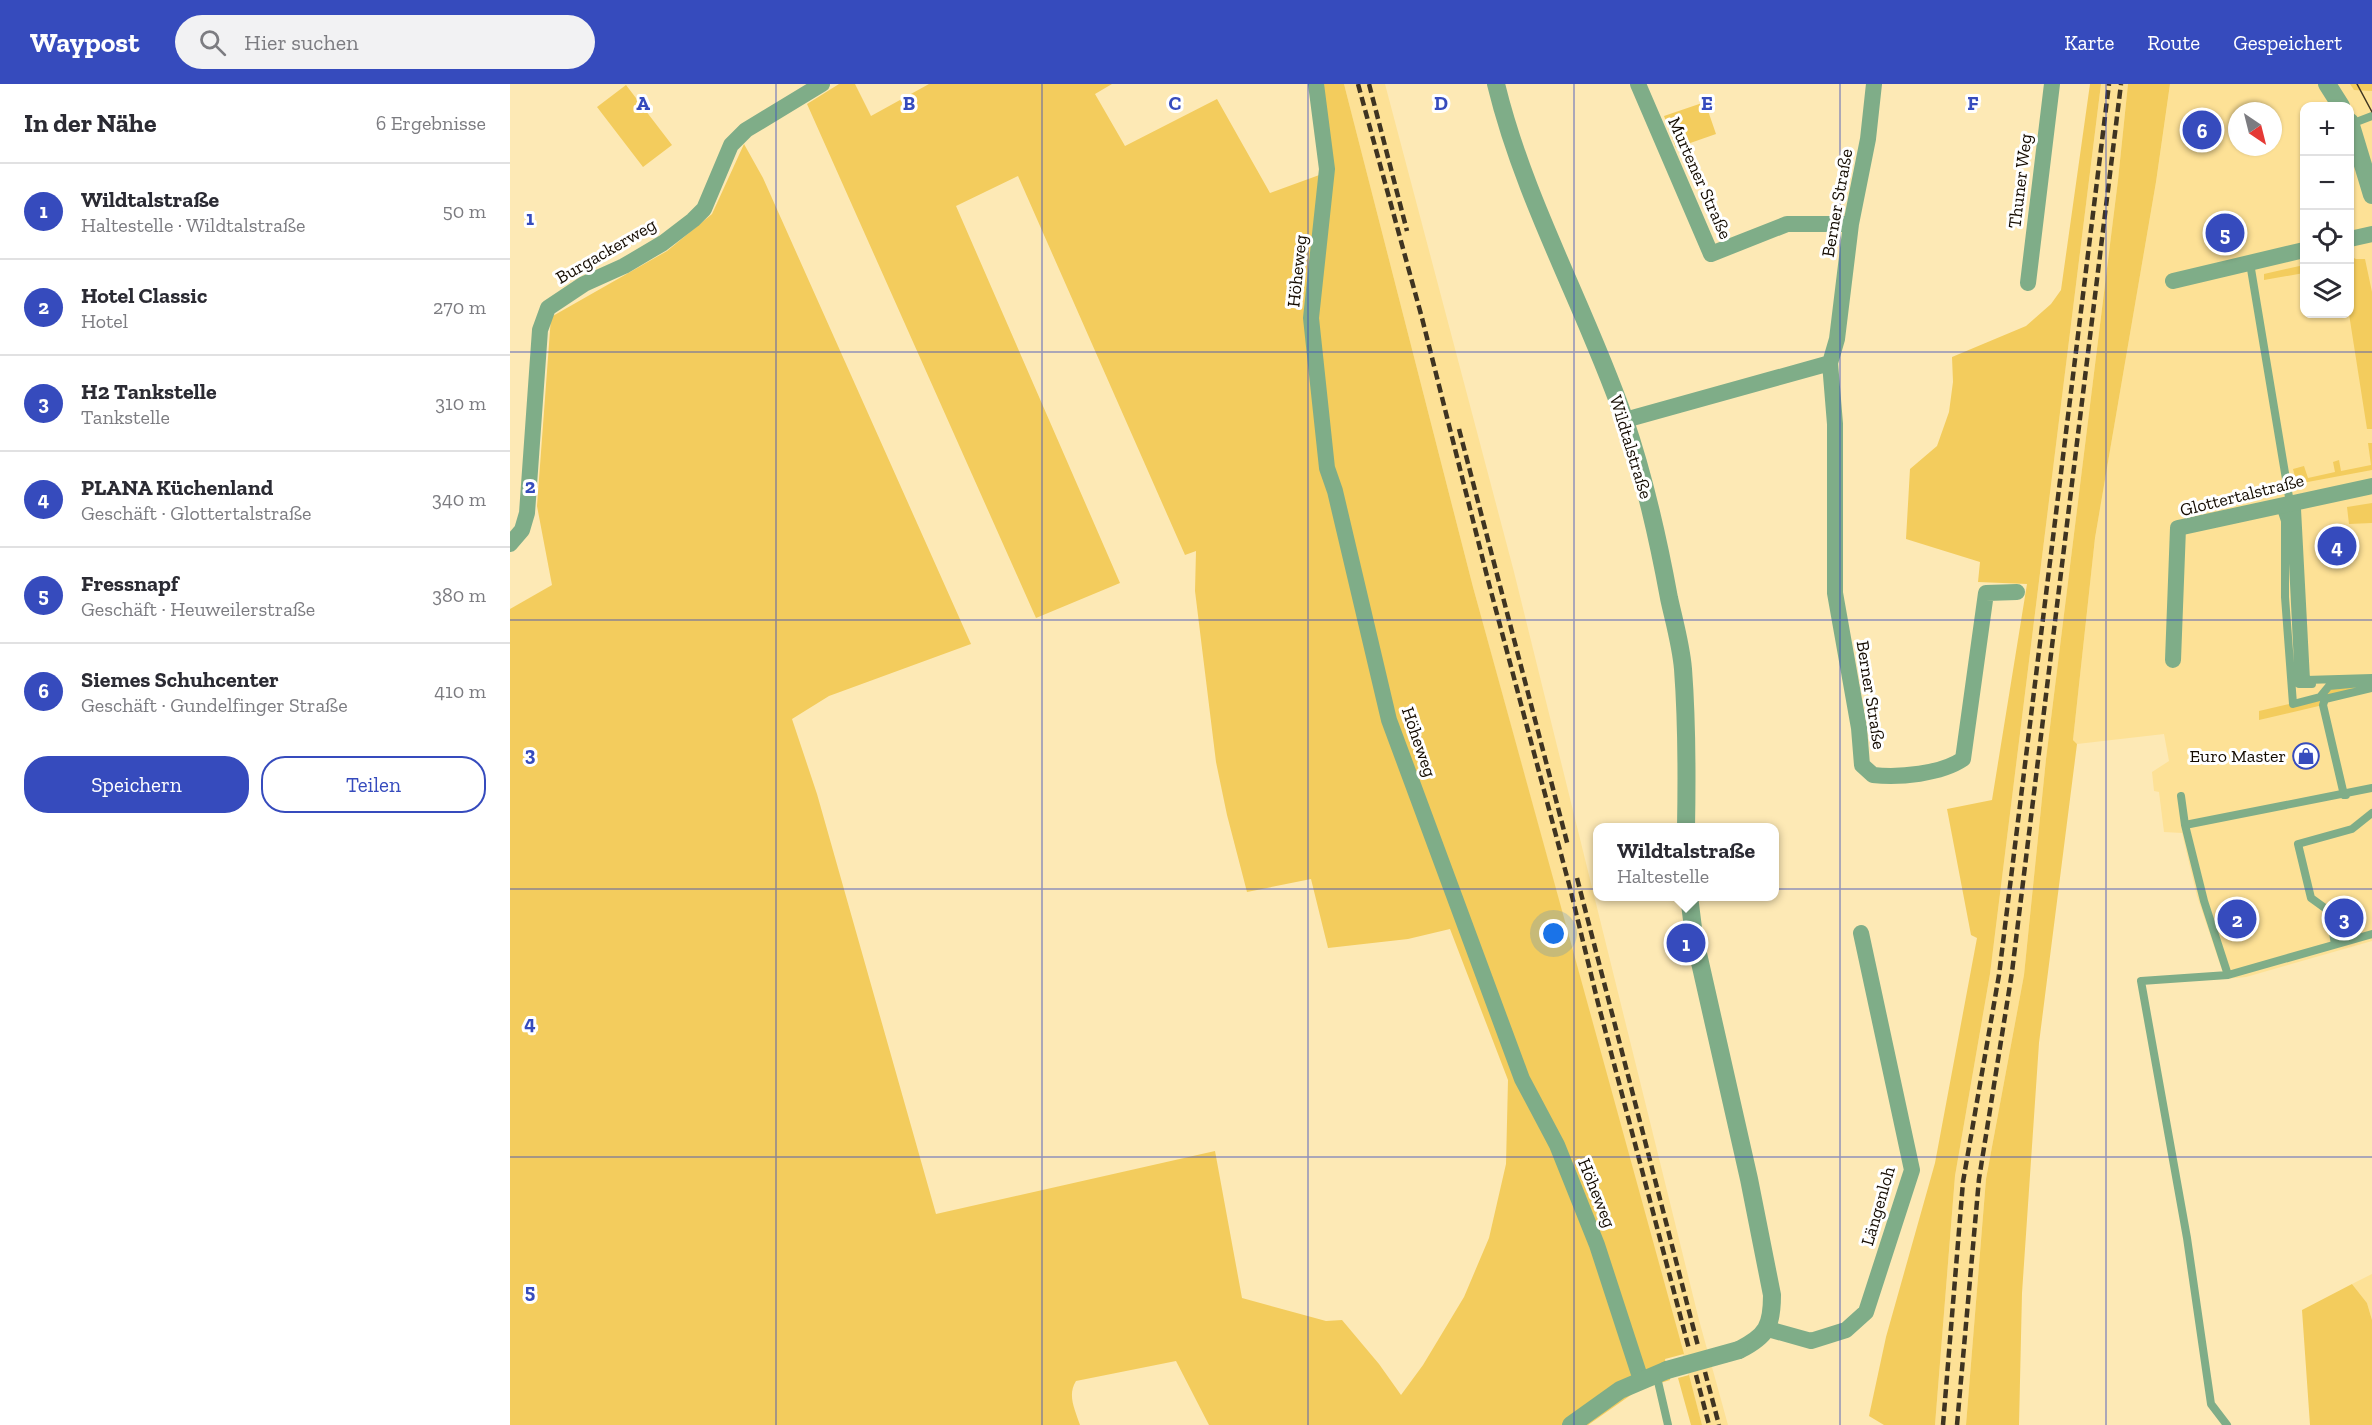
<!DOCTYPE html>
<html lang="de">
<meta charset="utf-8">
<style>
body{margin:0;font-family:"Zilla Slab",serif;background:#f2f2f3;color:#2b2b33}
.controls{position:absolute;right:18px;top:18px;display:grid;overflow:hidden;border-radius:12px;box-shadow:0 2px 4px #0004}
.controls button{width:54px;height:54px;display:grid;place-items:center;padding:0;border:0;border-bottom:2px solid #e1e1e2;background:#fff;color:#2b2b33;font:30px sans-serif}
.compass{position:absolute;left:1718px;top:18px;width:54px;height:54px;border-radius:50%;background:#fff;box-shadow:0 2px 4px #0004;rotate:145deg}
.you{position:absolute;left:1044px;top:850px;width:21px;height:21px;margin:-15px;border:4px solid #fff;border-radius:50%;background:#1a73e8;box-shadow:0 0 0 9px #1a73e833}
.badge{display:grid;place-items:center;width:39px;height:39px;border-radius:50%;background:#364bbd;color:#fff;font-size:20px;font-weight:700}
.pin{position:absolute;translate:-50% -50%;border:3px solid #fff;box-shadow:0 2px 6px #0006}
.popup{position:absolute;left:1083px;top:739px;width:186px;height:78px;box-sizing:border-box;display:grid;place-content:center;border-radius:12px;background:#fff;filter:drop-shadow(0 2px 4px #0005);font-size:20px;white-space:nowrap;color:#7c7c81}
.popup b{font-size:22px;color:#2b2b33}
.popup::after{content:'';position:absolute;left:50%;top:100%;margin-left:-12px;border:12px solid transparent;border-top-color:#fff}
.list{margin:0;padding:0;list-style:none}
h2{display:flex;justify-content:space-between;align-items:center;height:78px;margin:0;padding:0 24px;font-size:26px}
h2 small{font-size:20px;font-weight:400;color:#7c7c81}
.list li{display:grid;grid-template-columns:39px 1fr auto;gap:18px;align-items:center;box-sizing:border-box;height:96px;padding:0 24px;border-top:2px solid #e1e1e2}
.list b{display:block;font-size:22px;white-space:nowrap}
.list p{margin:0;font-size:20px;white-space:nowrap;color:#7c7c81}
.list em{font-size:20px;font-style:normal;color:#7c7c81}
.actions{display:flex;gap:12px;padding:18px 24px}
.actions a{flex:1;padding:14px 0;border:2px solid #364bbd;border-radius:24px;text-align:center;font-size:21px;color:#364bbd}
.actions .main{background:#364bbd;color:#fff}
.icon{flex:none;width:33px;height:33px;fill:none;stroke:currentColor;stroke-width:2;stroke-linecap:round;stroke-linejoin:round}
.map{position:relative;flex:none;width:1862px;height:1341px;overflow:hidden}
header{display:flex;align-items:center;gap:36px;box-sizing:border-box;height:84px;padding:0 30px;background:#364bbd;color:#fff}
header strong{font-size:28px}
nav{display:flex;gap:33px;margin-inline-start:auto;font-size:21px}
.search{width:420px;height:54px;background:#f2f2f3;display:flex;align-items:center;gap:15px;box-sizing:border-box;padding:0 21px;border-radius:33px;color:#7c7c81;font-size:22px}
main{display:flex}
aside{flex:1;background:#fff}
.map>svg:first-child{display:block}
.built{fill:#fde196;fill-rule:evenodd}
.green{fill:#f3cc5d}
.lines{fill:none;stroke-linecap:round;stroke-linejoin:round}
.service{stroke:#7fad88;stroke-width:8}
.minor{stroke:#7fad88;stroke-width:16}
.tertiary{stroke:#7fad88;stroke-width:18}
.tram{stroke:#3f3421;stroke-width:1.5}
.rail{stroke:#3f3421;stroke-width:4.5;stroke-dasharray:9 4.5;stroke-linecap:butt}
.tertiary-bridge{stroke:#7fad88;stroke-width:18}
.grid{fill:none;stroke:#364bbd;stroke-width:1.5;stroke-opacity:0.55}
.labels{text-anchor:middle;stroke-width:6;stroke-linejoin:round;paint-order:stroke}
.street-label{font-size:18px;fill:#140b00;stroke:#fff}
.poi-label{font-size:18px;fill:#140b00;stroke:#fff;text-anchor:end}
.grid-label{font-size:20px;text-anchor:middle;font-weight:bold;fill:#364bbd;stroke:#fff;stroke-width:6;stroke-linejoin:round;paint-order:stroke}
</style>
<header>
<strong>Waypost</strong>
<div class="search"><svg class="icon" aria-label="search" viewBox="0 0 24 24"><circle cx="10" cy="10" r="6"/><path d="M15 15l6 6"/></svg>Hier suchen</div>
<nav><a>Karte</a><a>Route</a><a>Gespeichert</a></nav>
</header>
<main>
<aside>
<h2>In der Nähe<small>6 Ergebnisse</small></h2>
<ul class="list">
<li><span class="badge">1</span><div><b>Wildtalstraße</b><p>Haltestelle · Wildtalstraße</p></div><em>50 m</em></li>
<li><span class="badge">2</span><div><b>Hotel Classic</b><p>Hotel</p></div><em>270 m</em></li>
<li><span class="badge">3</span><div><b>H2 Tankstelle</b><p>Tankstelle</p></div><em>310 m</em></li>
<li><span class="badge">4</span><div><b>PLANA Küchenland</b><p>Geschäft · Glottertalstraße</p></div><em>340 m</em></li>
<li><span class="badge">5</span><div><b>Fressnapf</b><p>Geschäft · Heuweilerstraße</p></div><em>380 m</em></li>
<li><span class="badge">6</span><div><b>Siemes Schuhcenter</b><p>Geschäft · Gundelfinger Straße</p></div><em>410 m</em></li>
</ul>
<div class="actions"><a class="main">Speichern</a><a>Teilen</a></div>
</aside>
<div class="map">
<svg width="1862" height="1341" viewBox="0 0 1862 1341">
<rect width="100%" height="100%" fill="#fde9b5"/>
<path class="built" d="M834,0h41l129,488 185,748 29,105h-26l-229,-838z
M1591,0h27l-10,96 -72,579 -22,216 -38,204 -20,246h-31l20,-249 35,-202z
M1660,0h202v857l-126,36 -21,2 -28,-83 -15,-63 -18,-1 -5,-40 -5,-1 -2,-19 17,-11 -5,-27 -87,10 -4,-4 22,-202 61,-356zM1794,22h46v208h-46zM1727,27h36v36h-36z
M1862,1190v46l-5,-17 -15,-19z"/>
<path class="green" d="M329,0h16l16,32 58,-32h183l-17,10 30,52 92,-47 53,94 63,-23 -11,-86h22l129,503 211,767 -19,5 5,21 -32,10 -50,35h-379l-33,-64 -100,20c-9,14 -1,29 4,44h-570v-816l42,-24 -15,-79 14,-189 116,-66 45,-37 32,-70 19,34 208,466 -142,52 -37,23 25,75 119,420 279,-63 27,147 84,23 16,-1 37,44 22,31 22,-30 41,-68 25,-59 17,-74 2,-84 -58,-151 -42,10 -80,9 -17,-69 -64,13 -20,-77 -11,-53 -21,-171 1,-40 -11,4 -167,-379 -62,30 164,377 -84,35 -229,-514z
M1580,0h11l-111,890 -35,202 -20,249h-51l-15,-9 17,-79 49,-174 42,-225 -6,-3 -24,-126 45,-9 35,-216 -49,-2 2,-20 -74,-23 4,-70 27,-23 12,-34 4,-30 -1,-25 74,-31 25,-22 10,-14z
M1618,0h42l-14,98 -61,356 -22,202 4,4 -38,299 -17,250 -3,132h-53l20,-246 38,-204 22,-216 72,-579z
M1840,0h22v7l-18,-1z
M116,1l46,60 -29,22 -46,-60z
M1195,18l11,32 -40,14 -12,-32z
M1840,172l6,3h9l7,33v137h-5l-18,-115 1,-17 3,-1 -3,-13z
M1794,181v8l-40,7v-6z
M1858,359h4v27l-75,14 -4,-15 11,-3 4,12 27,-6 -2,-10 6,-2 2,11 30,-6z
M1862,419v20l-23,1 -2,-17z
M1862,598l-47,17 -2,6 -64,15v-9l61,-14 9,-11z
M1842,1200l15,19 5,17v105h-62l-8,-115z
M1179,1291l13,50h-11l-13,-47z"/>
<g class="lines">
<path class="service" d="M1841,40l21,-8
M1740,179l40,240 9,181h13
M1862,594l-66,2 -9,-171 -15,3 3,9v76l8,107 27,-7 9,-11 43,-4
M1836,711h-2l-21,-90 2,-6 47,-11
M1671,712l4,29
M1825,860l-6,-33 -18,-13 -13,-54 54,-15 20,-16
M1718,891l-24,-74 -19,-76 187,-37
M1146,1289l12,52
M1717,1341l-16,-21 -24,-166 -46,-257 87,-6 144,-41"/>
<path class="minor" d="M806,0l11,85 -16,149 16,150 8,23 54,229 133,359 35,66 40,100 44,135
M1128,0l73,170 76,-30h64
M1840,155l22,-5
M1663,197l131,-31
M1518,199l24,-199
M1320,279l7,-24 14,-115 17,-85 6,-55
M1115,336l205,-57 5,61v169l24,135 3,37 11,10c26,3 68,-1 90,-16l23,-166 31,-1
M0,460l12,-14 5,-17 13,-183 8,-22 36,-24 40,-18 39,-23 30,-23 11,-11 27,-64 15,-15 76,-46
M1663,576l5,-132 194,-42
M1258,1245l43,12 35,-11 20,-18 46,-142 -51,-237"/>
<path class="tertiary" d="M986,0c28,116 89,222 128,334 20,58 34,120 45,180 5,23 12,47 14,71 4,53 4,106 3,159
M1817,0l14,22
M1840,38l22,73
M1179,812l5,40 55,243 23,116c0,31 -5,41 -33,55
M1061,1341l49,-35 47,-20"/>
<path class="tram" d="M1847,0l15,28"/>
<path class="rail" d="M848,0l64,234 67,266 81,304 28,115 91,346
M859,0l38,147
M949,345l109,417
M1067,794l121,468
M1195,1288l14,53
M1186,1291l13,50
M1433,1341l20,-243 36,-207 110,-891
M1447,1341l22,-246 33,-207 109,-888"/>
<path class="tertiary-bridge" d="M1157,1286l72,-20"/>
</g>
<path class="grid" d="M266,0v1341M532,0v1341M798,0v1341M1064,0v1341M1330,0v1341M1596,0v1341M0,268h1862M0,536h1862M0,805h1862M0,1073h1862"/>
<defs>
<g id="shop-ring" transform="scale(1.35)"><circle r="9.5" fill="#fff" stroke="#364bbd" stroke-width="1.5"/><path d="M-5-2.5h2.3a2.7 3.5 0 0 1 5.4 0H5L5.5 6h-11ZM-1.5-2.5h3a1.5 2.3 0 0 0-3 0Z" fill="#364bbd"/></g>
</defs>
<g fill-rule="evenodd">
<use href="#shop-ring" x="1796" y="672"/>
</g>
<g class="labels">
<g class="street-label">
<text transform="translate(1190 94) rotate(66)" y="6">Murtener Straße</text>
<text transform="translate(1510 97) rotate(-83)" y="6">Thuner Weg</text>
<text transform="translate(1327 119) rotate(-80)" y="6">Berner Straße</text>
<text transform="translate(96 167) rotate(-30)" y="6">Burgackerweg</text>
<text transform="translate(787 187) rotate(-84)" y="6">Höheweg</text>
<text transform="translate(1121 363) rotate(73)" y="6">Wildtalstraße</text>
<text transform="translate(1732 411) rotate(-14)" y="6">Glottertalstraße</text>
<text transform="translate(1361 611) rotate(81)" y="6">Berner Straße</text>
<text transform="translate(909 658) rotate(71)" y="6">Höheweg</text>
<text transform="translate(1087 1109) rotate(68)" y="6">Höheweg</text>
<text transform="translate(1368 1122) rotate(-74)" y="6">Längenloh</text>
</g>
<g class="poi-label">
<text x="1776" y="678">Euro Master</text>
</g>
</g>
<g class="grid-label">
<text x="133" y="26">A</text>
<text x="399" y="26">B</text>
<text x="665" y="26">C</text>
<text x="931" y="26">D</text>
<text x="1197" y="26">E</text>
<text x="1463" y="26">F</text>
<text x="20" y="141">1</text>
<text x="20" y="409">2</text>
<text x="20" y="677">3</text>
<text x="20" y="946">4</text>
<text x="20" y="1214">5</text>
</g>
</svg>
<div class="controls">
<button>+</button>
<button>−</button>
<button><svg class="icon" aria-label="locate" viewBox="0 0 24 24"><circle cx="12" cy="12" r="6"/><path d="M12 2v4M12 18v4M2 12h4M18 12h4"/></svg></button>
<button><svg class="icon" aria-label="layers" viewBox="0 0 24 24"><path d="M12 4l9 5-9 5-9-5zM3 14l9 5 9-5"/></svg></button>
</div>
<svg class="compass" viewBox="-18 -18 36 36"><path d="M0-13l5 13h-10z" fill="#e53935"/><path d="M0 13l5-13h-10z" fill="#7c7c81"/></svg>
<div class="you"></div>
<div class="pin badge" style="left:1176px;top:859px">1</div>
<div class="popup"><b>Wildtalstraße</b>Haltestelle</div>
<div class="pin badge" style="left:1727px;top:835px">2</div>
<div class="pin badge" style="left:1834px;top:834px">3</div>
<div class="pin badge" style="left:1827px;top:462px">4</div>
<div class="pin badge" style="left:1715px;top:149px">5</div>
<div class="pin badge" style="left:1692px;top:46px">6</div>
</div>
</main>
